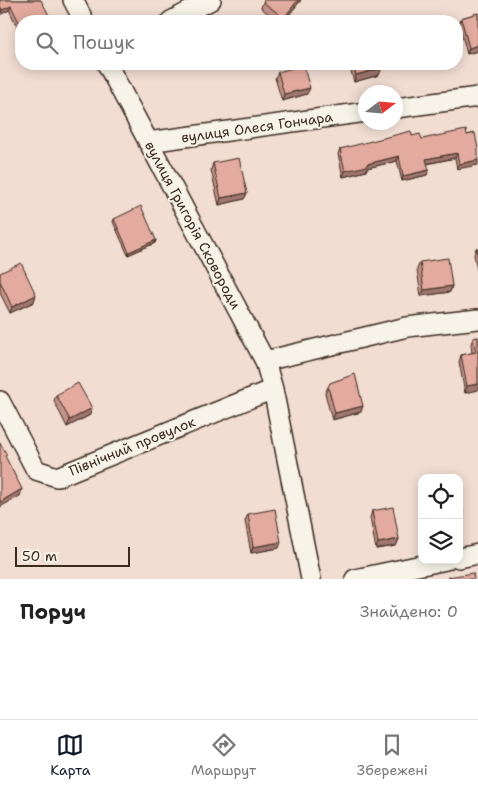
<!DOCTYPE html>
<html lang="uk">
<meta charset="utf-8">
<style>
body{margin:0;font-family:"Shantell Sans",sans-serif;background:#f2f2f2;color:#222}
.controls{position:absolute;right:15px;bottom:15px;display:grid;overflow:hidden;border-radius:10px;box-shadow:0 2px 12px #0003}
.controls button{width:45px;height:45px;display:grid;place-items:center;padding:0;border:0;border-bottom:1px solid #e0e0e0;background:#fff;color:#222;font:25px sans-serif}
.compass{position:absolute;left:358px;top:85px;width:45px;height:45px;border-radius:50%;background:#fff;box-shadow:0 2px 12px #0003;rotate:74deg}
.scale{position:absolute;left:15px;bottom:12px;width:115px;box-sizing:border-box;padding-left:5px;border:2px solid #3b2a1e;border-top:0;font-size:14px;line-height:18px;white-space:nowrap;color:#3b2a1e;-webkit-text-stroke:4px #f7f3e8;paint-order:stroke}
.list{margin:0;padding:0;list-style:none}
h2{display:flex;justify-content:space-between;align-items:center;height:65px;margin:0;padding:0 20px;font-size:21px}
h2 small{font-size:16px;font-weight:400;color:#767676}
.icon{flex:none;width:28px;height:28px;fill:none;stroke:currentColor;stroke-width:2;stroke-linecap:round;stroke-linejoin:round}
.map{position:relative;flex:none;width:478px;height:579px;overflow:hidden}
.search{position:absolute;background:#fff;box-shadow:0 2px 12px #0003;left:15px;right:15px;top:15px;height:55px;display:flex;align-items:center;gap:12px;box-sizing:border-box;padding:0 18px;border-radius:20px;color:#767676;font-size:19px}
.sheet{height:140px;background:#fff}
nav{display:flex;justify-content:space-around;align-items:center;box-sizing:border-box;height:70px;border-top:1px solid #e0e0e0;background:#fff;font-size:14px;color:#767676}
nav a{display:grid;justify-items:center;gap:2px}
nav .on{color:#111827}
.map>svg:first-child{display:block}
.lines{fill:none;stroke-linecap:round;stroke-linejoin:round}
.minor-casing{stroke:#3b2a1e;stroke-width:22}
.minor{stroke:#f7f3e8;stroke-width:19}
.wall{fill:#c39289;stroke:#3b2a1e}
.shaded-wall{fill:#9f776f;stroke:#3b2a1e}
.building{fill:#e3aa9f;stroke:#3b2a1e}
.labels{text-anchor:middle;stroke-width:4;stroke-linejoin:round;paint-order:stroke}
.street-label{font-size:14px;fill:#3b2a1e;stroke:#f7f3e8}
</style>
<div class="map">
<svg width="478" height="579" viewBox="0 0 478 579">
<rect width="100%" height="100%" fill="#f1ddd2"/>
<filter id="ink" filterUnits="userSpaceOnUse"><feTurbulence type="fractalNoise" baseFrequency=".02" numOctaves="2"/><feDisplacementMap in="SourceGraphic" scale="10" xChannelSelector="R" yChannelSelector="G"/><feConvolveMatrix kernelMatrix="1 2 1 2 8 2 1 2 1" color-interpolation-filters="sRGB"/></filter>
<g filter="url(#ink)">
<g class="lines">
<g class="minor-casing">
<path id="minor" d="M73,0l11,21
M171,21l40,-21
M107,64l158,297 8,28 38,190
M396,108l82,-11
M148,142l218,-30
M265,361l142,-34 71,-8
M0,401l36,69 21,7 216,-88
M459,558l19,-4
M355,579l91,-19"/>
</g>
<use href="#minor" class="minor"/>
</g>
<path class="wall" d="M0,0h41l-20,21v13l-12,-24 -9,5z
M301,0l-17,21h-7l-16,-13 2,-6z
M478,13v38l-11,3 -8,-30 2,-6z
M349,64h31l-1,11 -25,7z
M278,72l29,22 -25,7 -7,-23z
M475,133l-18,36 -2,-11 -28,6v11l-25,6 -5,-20 -30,7 -1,3 -23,6 -5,-23 2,-5 72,-13 10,3 45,-4z
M213,163l34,30 -3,6 -25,6 -8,-35z
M114,219l42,21 -1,3 -27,12 -15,-33z
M476,248h2v22h-1l-3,-15z
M420,262l32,24 -2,6 -29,4 -4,-27z
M0,273l34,29 -24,11 -10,-20z
M478,337v53l-13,3 -6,-31 2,-7 11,-2 -1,-9 2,-6z
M328,387l33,25 -29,8 -7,-27z
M56,395l34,20 -23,12 -13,-26z
M372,511l27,28 -3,7 -20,3 -6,-31z
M248,514l31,34 -28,5 -6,-32z"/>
<path class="shaded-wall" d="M298,0h3l-17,21h-1l1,-3z
M11,6l-2,4 -9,5 2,-5z
M478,45v6l-11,3 2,-6z
M382,68l-3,7 -25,7 2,-7z
M310,88l-3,6 -25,7 2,-7z
M457,153l-2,5 -30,6 1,-5z
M399,156l-2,5 -30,7 -1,3 -23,6 2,-6 22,-7z
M478,160v5l-21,4 2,-5z
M429,170l-2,5 -25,6 1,-5z
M247,193l-3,6 -25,6 2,-7z
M156,240l-1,3 -27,12 1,-3z
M452,286l-2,6 -29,4 3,-6z
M36,295l-2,7 -24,11 2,-6z
M478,384v6l-13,3 2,-7z
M363,406l-2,6 -29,8 3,-7z
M92,408l-2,7 -23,12 3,-7z
M22,489l-2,7 -20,11v-5z
M464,517l-2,7h-3v-6z
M399,539l-3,7 -20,3 2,-6z
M281,542l-2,6 -28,5 2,-6z"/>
<path class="building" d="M0,0h41l11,21h-31v5l-10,-20 -9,4 -2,-4z
M264,0h34l-14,18 -21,-16z
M478,13v32l-9,3 -8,-30z
M353,64h27l2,4 -26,7z
M303,65l7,23 -26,6 -6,-22z
M466,130l1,5 8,-2 3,16v11l-19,4 -2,-11 -31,6 3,11 -26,6 -4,-20 -32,8v2l-22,5 -5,-22 71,-18 1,5 8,-2 2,5z
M239,158l8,35 -26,5 -8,-35z
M141,206l15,34 -27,12 -15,-33z
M476,248h2v10z
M448,258l4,28 -28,4 -4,-28z
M21,263l15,32 -24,12 -12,-26v-8z
M478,337v47l-11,2 -6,-31 15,-3 -3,-14z
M355,374l8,32 -28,7 -7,-26 2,-4z
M78,383l14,25 -22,12 -14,-25z
M0,443l7,12 -2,1 17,33 -22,13z
M460,495l4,22 -5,1v-22z
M393,507l6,32 -21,4 -6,-32z
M275,509l6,33 -28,5 -5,-33z
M473,573l1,6h-25l-1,-2z"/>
</g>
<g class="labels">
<g class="street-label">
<text transform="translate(257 127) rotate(-8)" y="5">вулиця Олеся Гончара</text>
<text transform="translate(193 225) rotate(62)" y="5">вулиця Григорія Сковороди</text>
<text transform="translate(132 446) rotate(-22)" y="5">Північний провулок</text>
</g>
</g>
</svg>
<div class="controls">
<button><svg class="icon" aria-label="locate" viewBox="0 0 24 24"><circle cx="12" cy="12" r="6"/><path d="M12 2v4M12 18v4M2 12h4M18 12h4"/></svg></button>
<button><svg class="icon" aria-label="layers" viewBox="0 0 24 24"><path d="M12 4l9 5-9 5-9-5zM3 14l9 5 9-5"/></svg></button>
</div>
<svg class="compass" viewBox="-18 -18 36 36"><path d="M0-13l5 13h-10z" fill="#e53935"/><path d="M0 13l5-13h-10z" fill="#767676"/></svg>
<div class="scale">50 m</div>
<div class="search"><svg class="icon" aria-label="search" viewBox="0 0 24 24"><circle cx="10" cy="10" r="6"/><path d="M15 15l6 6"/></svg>Пошук</div>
</div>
<section class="sheet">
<h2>Поруч<small>Знайдено: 0</small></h2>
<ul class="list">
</ul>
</section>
<nav>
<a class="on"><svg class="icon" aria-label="map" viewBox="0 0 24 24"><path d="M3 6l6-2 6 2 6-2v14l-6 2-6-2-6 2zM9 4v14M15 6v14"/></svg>Карта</a>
<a><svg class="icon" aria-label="directions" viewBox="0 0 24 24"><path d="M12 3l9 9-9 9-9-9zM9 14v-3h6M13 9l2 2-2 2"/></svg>Маршрут</a>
<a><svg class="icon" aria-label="saved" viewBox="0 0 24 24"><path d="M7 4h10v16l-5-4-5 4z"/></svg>Збережені</a>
</nav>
